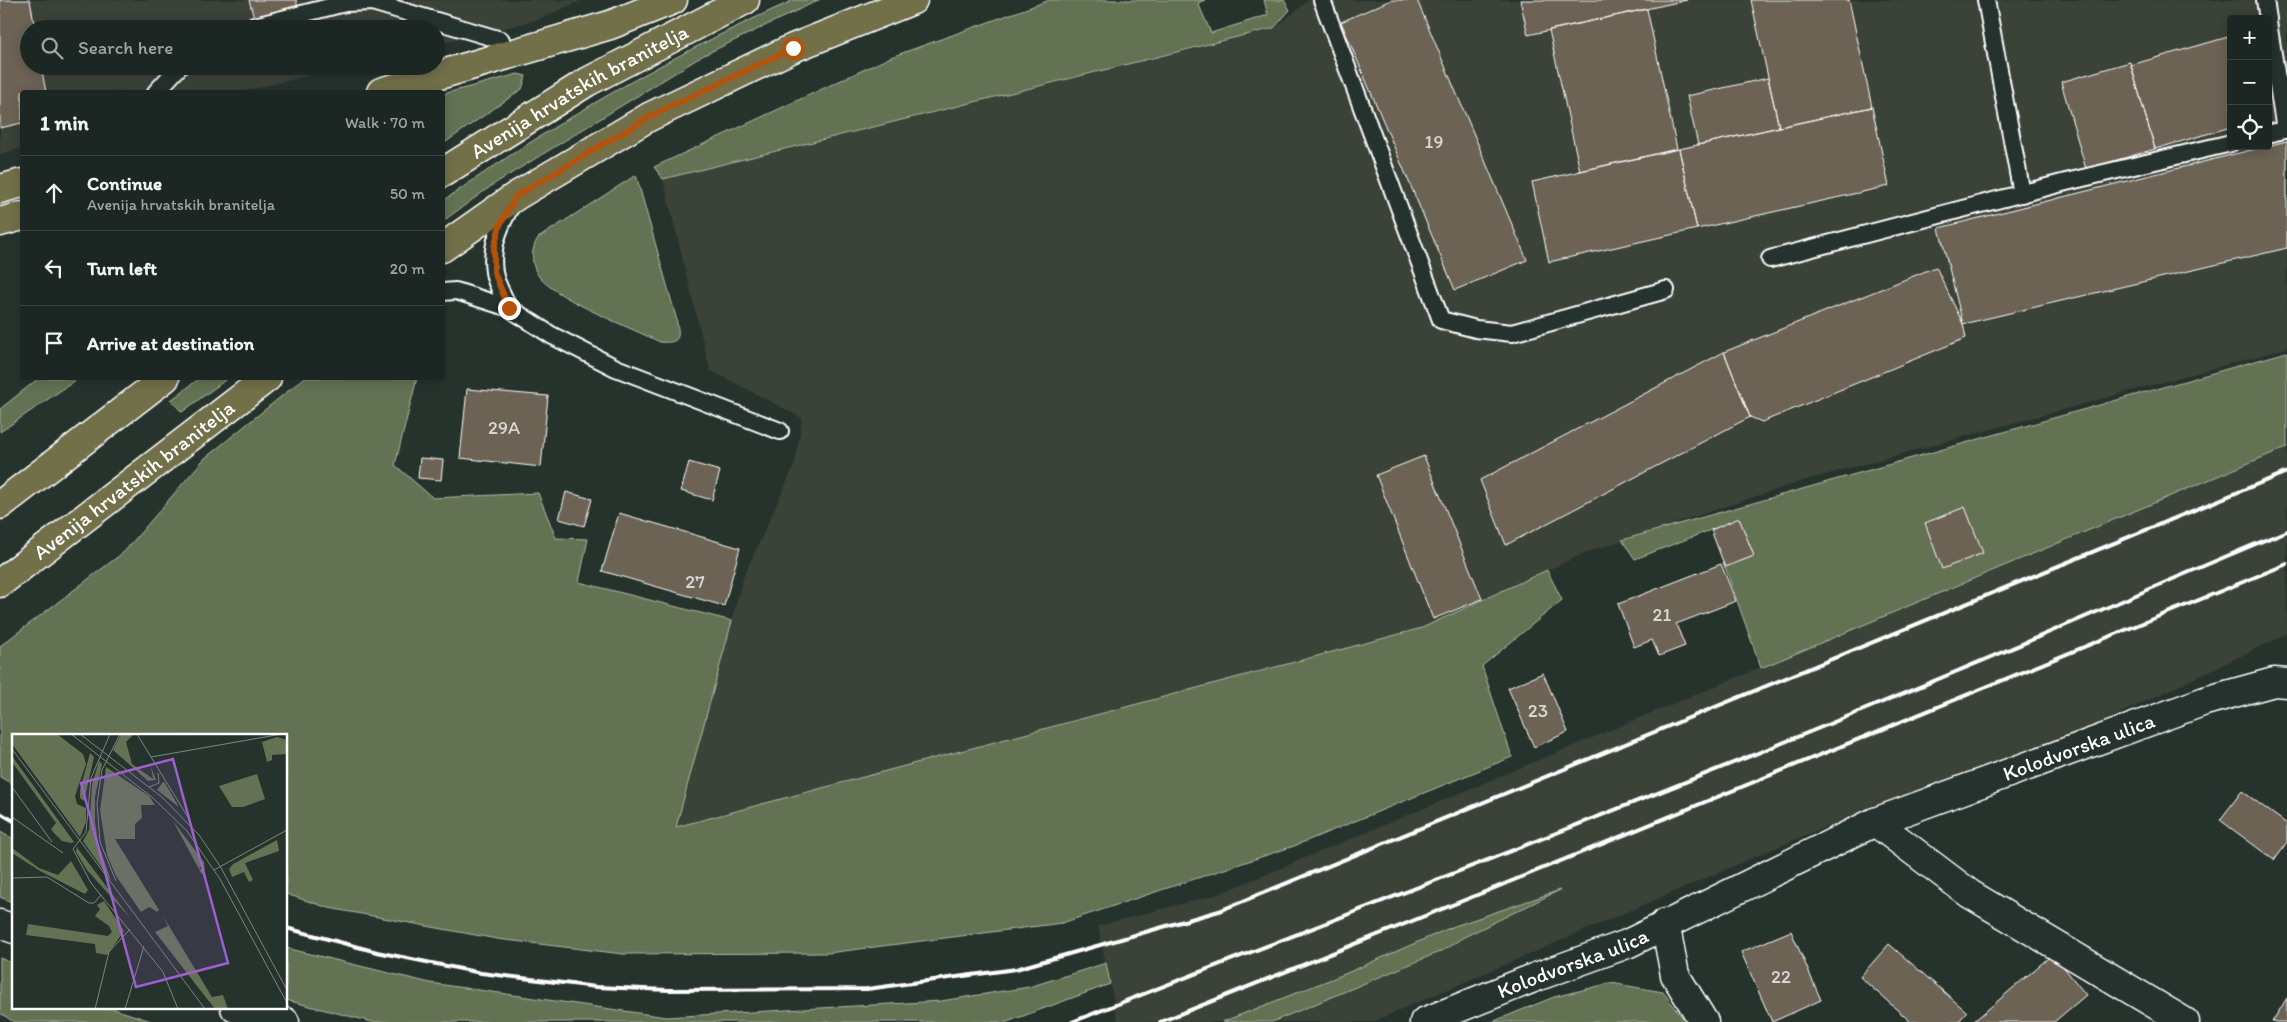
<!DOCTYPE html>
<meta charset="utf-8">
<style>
body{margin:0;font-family:Itim,sans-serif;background:#29322f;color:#f1f3f6}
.controls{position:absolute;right:15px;top:15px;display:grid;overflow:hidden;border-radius:5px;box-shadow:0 2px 12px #0003}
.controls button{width:45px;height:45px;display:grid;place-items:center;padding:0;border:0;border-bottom:1px solid #3a4340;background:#1c2622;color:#f1f3f6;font:25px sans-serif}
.stop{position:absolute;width:15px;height:15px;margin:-11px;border:4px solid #b45309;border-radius:50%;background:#fff}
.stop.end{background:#b45309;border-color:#fff;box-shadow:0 1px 5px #0008}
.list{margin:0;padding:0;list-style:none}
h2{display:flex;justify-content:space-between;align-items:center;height:65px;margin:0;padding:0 20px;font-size:21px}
h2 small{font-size:16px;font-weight:400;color:#a0a5a5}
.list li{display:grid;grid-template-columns:32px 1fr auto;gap:15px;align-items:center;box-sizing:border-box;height:75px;padding:0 20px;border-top:1px solid #3a4340}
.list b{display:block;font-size:19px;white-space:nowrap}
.list p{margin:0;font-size:16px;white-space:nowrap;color:#a0a5a5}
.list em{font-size:16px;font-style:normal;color:#a0a5a5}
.icon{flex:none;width:28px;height:28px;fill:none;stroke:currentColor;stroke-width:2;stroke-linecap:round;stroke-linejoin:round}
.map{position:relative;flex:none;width:2287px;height:1022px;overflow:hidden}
.search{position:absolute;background:#1c2622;box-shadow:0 2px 12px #0003;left:20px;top:20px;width:425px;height:55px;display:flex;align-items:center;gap:12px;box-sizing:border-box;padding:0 18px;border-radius:28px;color:#a0a5a5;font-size:19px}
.panel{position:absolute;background:#1c2622;box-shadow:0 2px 12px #0003;left:20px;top:90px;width:425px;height:290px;border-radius:5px}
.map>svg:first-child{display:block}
.built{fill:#3b4239;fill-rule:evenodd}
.green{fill:#647253;stroke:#b2b8a9}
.building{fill:#6c6455;stroke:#fff}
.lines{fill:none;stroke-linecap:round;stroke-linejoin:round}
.service-casing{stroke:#fff;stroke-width:20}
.minor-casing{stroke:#fff;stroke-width:31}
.primary-casing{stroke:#fff;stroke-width:31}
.service{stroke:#26332d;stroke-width:16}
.minor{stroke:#26332d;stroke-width:28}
.primary{stroke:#726f4a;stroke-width:28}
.rail{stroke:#fff;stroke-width:4}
.route{stroke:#b45309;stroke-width:6}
.labels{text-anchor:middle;stroke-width:5;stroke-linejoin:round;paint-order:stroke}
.number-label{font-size:19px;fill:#dad8d4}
.street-label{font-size:21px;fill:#fff;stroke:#26332d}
.inset-road{fill:none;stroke:#7d8581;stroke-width:1}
.view{fill:#9c61cf;fill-opacity:0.15;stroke:#9c61cf;stroke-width:2.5}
.inset-edge{fill:none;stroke:#fff;stroke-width:2.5}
</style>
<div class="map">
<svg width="2287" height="1022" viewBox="0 0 2287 1022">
<rect width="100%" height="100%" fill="#26332d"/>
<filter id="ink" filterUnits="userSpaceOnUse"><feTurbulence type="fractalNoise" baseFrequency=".02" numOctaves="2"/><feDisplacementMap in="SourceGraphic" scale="10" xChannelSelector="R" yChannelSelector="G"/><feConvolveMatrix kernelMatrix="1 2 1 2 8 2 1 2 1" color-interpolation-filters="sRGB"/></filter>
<g filter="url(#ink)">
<path class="built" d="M0,0h582l-42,19 -104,26v-16h-407v37h318l-106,26h-219v56l-22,6z
M1309,0h978v348l-481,132 -219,72 -165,76 -746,199 67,-249 52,-114 7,-46 -92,-48 -47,-191 611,-150zM2231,19h37v127h-37z
M2287,447v187l-252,120 -220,77 -443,191h-254l-20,-96 121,-32z"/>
<path class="green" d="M794,0h25l-115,55 -210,129 -51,37v-20c111,-78 227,-146 351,-201z
M1050,0h155l-7,3 13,30 57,-18 -4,-15h20l6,10 -16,18 -611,151 -9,-12 237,-110z
M518,74l8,2 -4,13 -79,55v-50z
M636,175l40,142c3,18 7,27 -16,25 -31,-15 -99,-41 -120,-64 -9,-11 -10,-28 -2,-40z
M2287,352v95l-526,221 -36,-101 29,-11 -15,-37 -104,40 -13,-19z
M39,378h40l-79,54v-23z
M200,378h28l-46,34 -11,-12z
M304,378h113l-22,87 38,33 105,-5 18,45 32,1 -9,43 153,39 -56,206 746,-199 125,-58 15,30 -80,66 30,91 -218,89 -232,77 -234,30 -205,1 -126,-15 -168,-31 -43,-14v-158h-272v49l-14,-8v-131l124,-94 80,-93z
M0,832l14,7v64l-14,-6z
M1560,890l-98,48 -18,12 -172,72h-50l125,-49 105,-46z
M286,948l144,35 236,34 275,-16 88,-14 77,-24 4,21 -103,38h-635l-86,-22z
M0,958l14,6v44h97l43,14h-140l-14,-9z
M1611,983l52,9 23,30h-194l62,-25z"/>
<path class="building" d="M0,0h30l5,29h-6v37h12l5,26h-24v31l-22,5z
M249,0h47l8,29h-47z
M1391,0h26l110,260 -72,30 -114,-268z
M1520,0h167l-159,35z
M1751,0h98l23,107 -93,20z
M1647,9l30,140 -97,22 -31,-141z
M2228,37l3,9v81l-76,22 -24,-84z
M2130,62l25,87 -69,20 -25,-87z
M1768,78l11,49 -81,18 -11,-49z
M1872,107l17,79 -192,43 -18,-80z
M2287,141v107l-324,76 -24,-96z
M1679,149l18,80 -148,33 -17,-80z
M1936,267l27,57 3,14 -204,84 -12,-5 -26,-65z
M1724,352l26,65 -244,128 -26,-65z
M467,389l81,7 -7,71 -81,-9z
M1424,456l58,143 -49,20 -57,-144z
M420,458l23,2 -2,20 -23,-2z
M689,462l31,9 -8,29 -31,-9z
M566,492l26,7 -8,27 -25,-7z
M1965,507l18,46 -41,16 -17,-46z
M619,513l121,35 -16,58 -122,-35z
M1739,518l15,38 -29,11 -14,-37z
M1721,564l15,37 -60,23 9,22 -26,10 -7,-16 -18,7 -16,-43z
M1543,673l25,59 -34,15 -26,-59z
M2242,791l45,33v18l-13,18 -54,-40z
M1791,931l30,69 -49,22 -31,-70z
M1889,944l78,68 -9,10h-47l-51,-45z
M2053,954l33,41 -32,27h-81z
M2287,998v24h-15z"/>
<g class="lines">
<g class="service-casing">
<path id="service" d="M1322,0l119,320 35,9 36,4 154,-43
M1986,0l36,194
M2265,0l3,19
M2268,22l17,108
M243,29l102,-26 27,-1 129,38 5,16
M156,92l24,-26
M2268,134l19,-5
M1770,259l296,-77 165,-39
M442,292l14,-1 53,17 42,27 65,33 164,63
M509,308c-5,-11 -14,-25 -15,-36 -4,-25 6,-47 18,-68"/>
</g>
<g class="minor-casing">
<g id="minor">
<path d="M1875,822l95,72 215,128"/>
<path d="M1665,923l10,52 29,47"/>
<path d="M0,924l14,5"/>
<path d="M235,1008l50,14"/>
<path id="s1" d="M1424,1022l112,-45 91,-33 248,-122 330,-121 69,-19 13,1"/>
</g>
</g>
<g class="primary-casing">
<g id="primary">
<path d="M381,92l229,-67 63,-25"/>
<path id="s2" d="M442,173l145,-91 158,-82"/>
<path d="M0,189l22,-6"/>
<path d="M0,222l22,-6"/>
<path d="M442,248l74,-52 133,-79 144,-69 120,-48"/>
<path d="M0,505l165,-127"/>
<path id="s3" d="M0,583l267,-205"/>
</g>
</g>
<use href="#service" class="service"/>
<use href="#minor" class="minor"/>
<use href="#primary" class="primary"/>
<path class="rail" d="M0,813l14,8
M286,928l91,24 104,21 115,14 73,3 198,-1 149,-20 203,-58 1068,-439
M1072,1022c296,-116 594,-229 888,-352 109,-45 217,-94 327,-139
M1160,1022l337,-135 790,-323"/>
</g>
</g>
<g class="lines" filter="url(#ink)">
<path class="route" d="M509,308l-15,-36v-24l6,-23 16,-29 133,-79 144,-69"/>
</g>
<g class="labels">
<g class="number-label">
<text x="1434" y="148">19</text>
<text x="504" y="434">29A</text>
<text x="695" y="588">27</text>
<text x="1662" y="621">21</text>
<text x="1538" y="717">23</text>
<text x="1781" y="983">22</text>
</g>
<g class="street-label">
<text dy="7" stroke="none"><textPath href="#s2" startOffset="160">Avenija hrvatskih branitelja</textPath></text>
<text dy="7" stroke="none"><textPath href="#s3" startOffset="169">Avenija hrvatskih branitelja</textPath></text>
<text dy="7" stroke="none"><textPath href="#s1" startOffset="711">Kolodvorska ulica</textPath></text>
<text dy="7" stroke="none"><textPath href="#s1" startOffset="160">Kolodvorska ulica</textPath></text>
</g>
</g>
<g transform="translate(12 734)">
<rect width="275" height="275" fill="#26332d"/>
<path d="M0,0h45l26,20 3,10 -11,32 2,8 9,4v14l-6,15 -68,-93zM109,0l12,1 -7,7 6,22 21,15 -2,-12 5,13 -8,1 -35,-31zM265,3l10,3v14l-15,1v5l-5,2 -5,-20zM78,19l4,4 -10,44 -4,-3v-8zM0,22l62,86 -2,1 -10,-2 -8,-8 -3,-4 5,-6 -44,-61zM87,27l3,3 -7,33v24l3,21 13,39 -28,-40 6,-11 3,-45zM94,33l43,29 6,9h-14l1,13 -7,6v15h-20l44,71 -2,2 -8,-5 -8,5 -25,-36 -9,-21 -7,-45zM245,40l8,25 -22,8h-11l-13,-21zM151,48l2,1 14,24 -22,-17zM161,87l31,41 1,9 -4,-5 -2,2 6,4 -2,2 -2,-1zM265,106l2,11 -34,12 8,17 -4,2 -5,-10 -12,5 -3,-8 4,-5zM65,112l1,3 53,70 -44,-49 -11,-18zM0,114l27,20 19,7 13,-14 17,29 -3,4 -45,-23 -28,-18zM92,167l20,30 -17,24 -11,-2 -1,-9 -69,-9 2,-11 80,12 4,-4 -3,-6 -14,-10 5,-7 -3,-4zM151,182l49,81 11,-2 5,14h-13l-60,-77 13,-6z" fill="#647253"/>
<path class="inset-road" d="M59,0l82,64 34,33 33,48 67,124M68,0l83,64 36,37 21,31 67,124M98,0l-19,44 -5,54 -13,17 18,34 72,89 15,37M125,0l14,23 131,-23M0,15l193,260M139,23l38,62M0,53l40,55M137,53l10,-4 -1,-10M0,83l51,36M202,136l73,-40M0,144l35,-1 42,26h5l7,-8M104,147l-16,-39 -3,-39 5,-33 18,-36M83,275l14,-57 21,-23M113,275l19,-63"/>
<path class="view" d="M161,25l55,204 -92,24 -55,-204z"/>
<rect width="275" height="275" class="inset-edge"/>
</g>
</svg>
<div class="controls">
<button>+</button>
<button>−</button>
<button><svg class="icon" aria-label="locate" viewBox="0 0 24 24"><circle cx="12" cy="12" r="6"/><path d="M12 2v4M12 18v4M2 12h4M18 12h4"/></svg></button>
</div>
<div class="stop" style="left:793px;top:48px"></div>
<div class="stop end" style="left:509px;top:308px"></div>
<div class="search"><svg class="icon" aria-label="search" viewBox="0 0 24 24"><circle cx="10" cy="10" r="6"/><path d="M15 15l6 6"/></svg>Search here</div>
<section class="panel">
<h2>1 min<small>Walk · 70 m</small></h2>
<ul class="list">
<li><svg class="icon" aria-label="ahead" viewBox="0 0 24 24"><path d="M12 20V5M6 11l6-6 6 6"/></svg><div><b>Continue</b><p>Avenija hrvatskih branitelja</p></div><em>50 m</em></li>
<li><svg class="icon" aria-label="left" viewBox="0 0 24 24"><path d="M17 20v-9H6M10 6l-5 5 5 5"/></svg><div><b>Turn left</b></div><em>20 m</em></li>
<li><svg class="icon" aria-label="arrive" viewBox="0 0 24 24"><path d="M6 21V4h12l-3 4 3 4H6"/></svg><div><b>Arrive at destination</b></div></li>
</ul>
</section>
</div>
